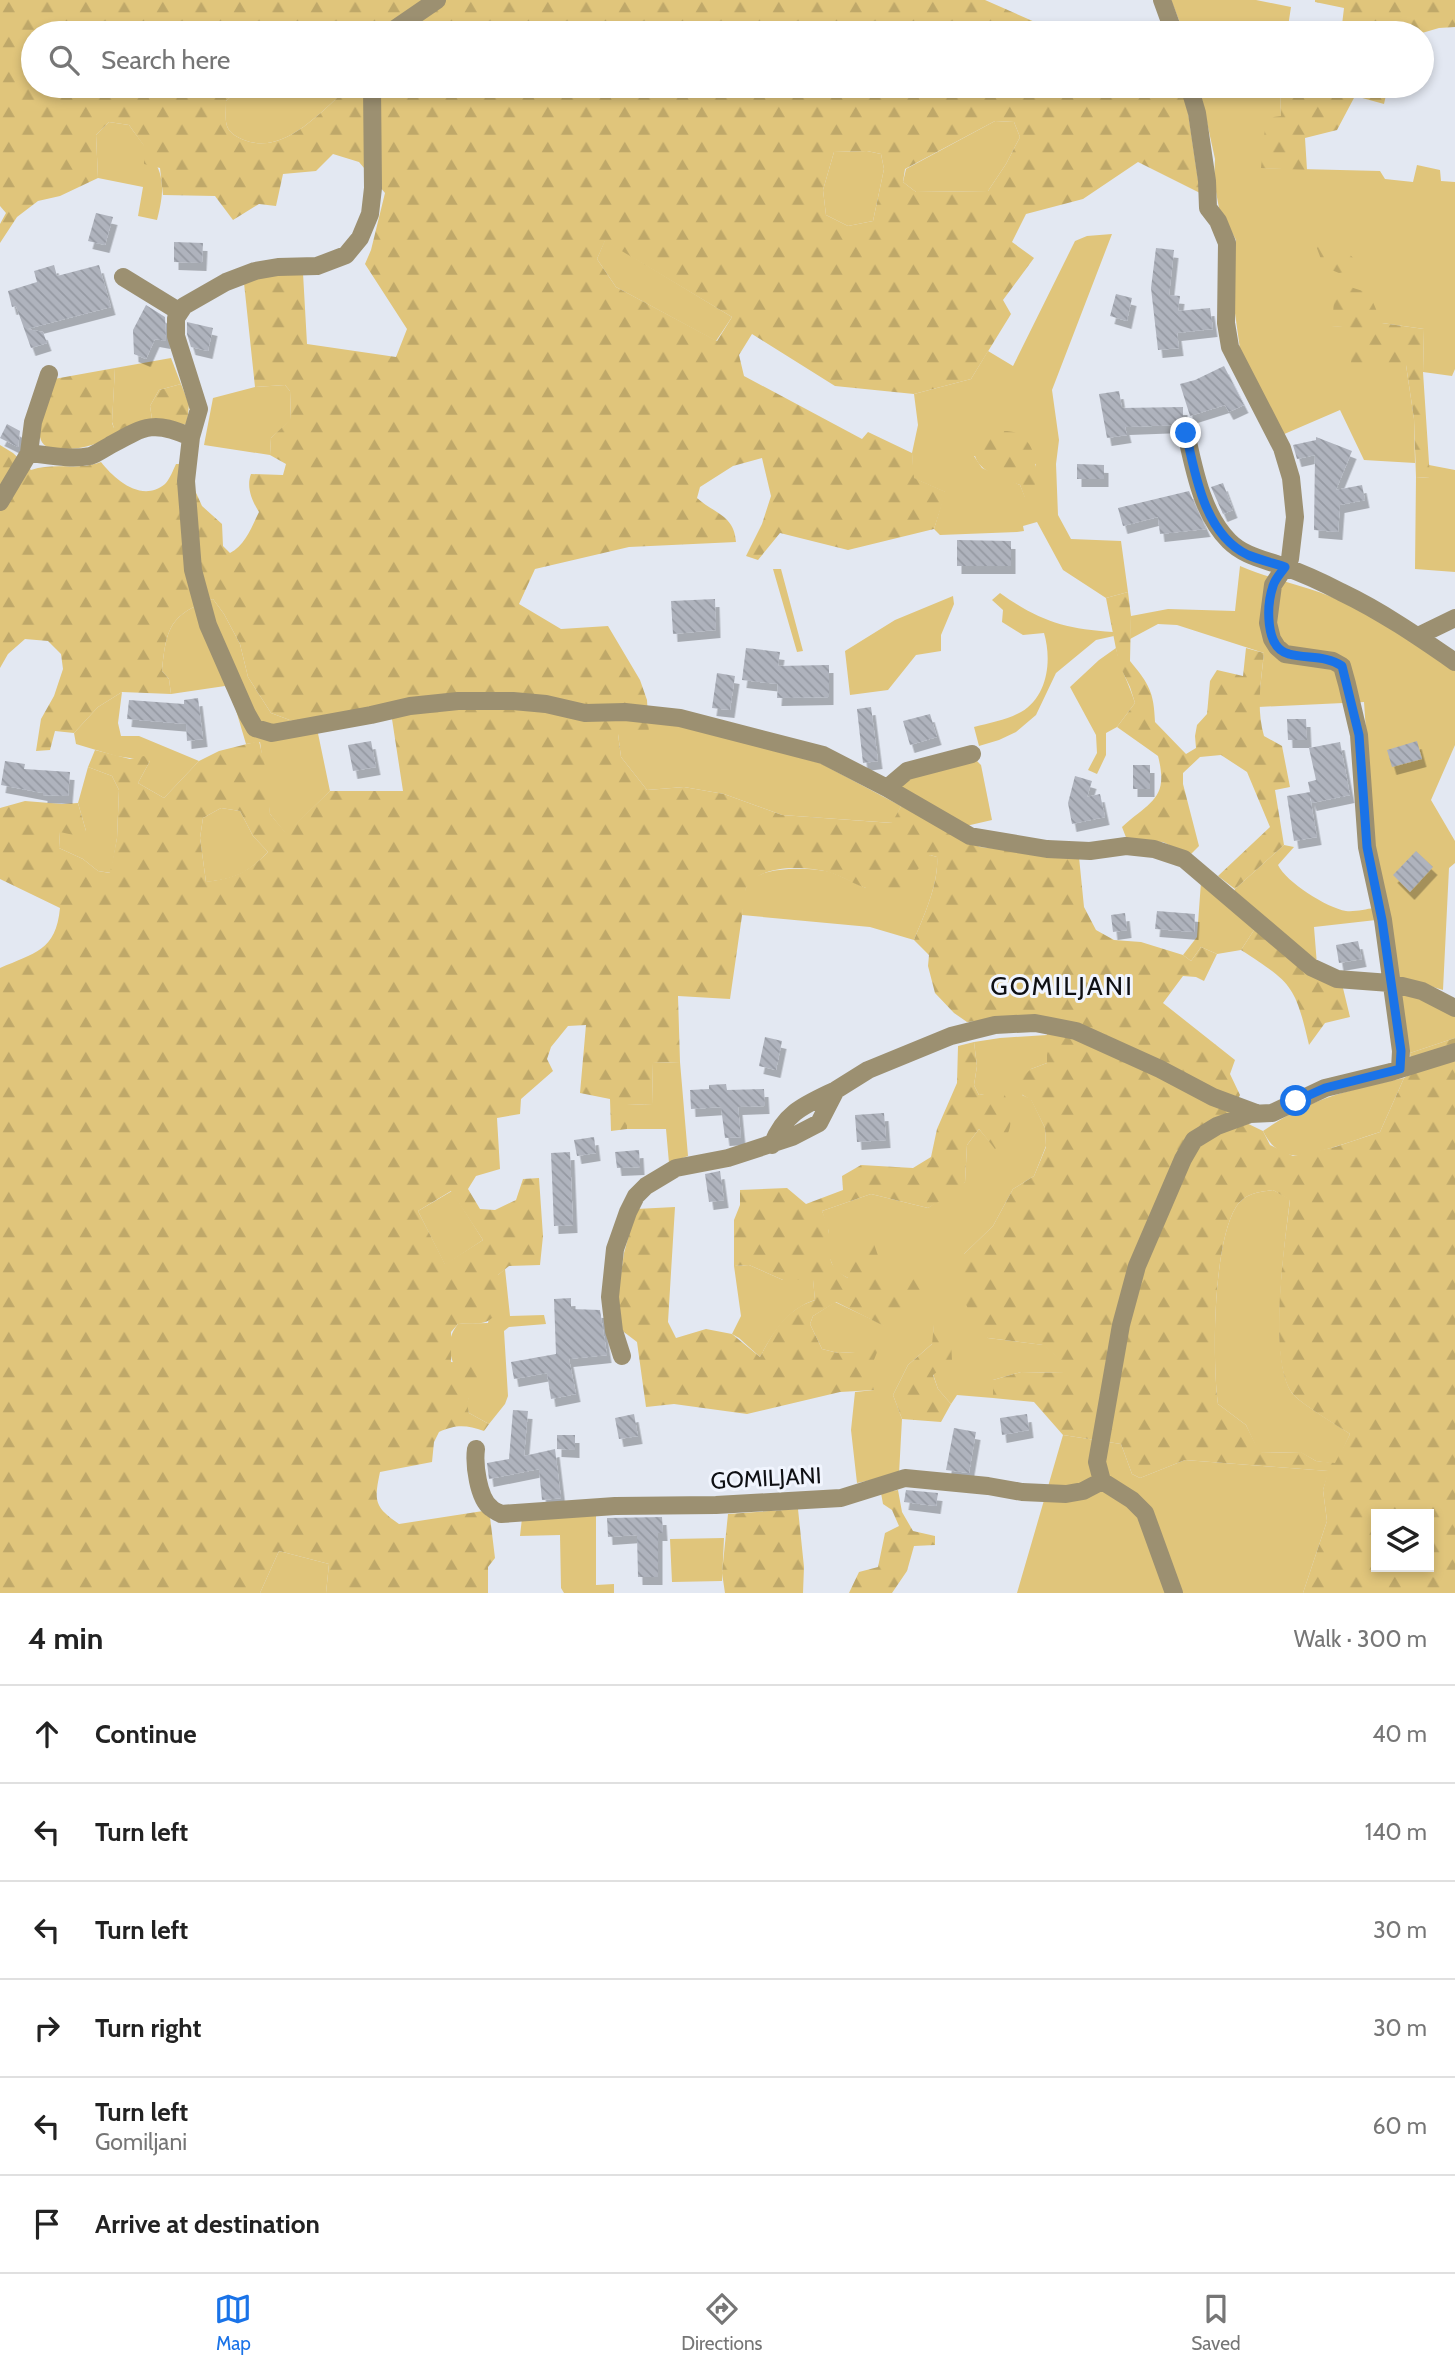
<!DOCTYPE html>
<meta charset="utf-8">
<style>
body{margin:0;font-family:Cabin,sans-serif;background:#f2f2f2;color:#222}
.controls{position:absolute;right:21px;bottom:21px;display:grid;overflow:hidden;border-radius:0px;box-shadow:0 4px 10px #0003}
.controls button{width:63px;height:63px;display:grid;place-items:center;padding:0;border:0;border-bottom:2px solid #e0e0e0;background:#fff;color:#222;font:35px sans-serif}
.stop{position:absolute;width:21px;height:21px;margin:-16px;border:5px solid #1a73e8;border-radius:50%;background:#fff}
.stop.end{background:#1a73e8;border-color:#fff;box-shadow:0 2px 7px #0008}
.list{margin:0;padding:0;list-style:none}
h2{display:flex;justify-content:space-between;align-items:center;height:91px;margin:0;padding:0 28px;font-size:30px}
h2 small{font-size:23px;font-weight:400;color:#767676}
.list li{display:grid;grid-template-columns:46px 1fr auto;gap:21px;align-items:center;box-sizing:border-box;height:98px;padding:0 28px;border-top:2px solid #e0e0e0}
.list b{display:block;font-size:26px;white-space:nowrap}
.list p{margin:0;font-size:23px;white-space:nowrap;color:#767676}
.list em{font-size:23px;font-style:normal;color:#767676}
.icon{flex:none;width:38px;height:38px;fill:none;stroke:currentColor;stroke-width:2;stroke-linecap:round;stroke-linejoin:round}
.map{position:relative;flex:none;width:1455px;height:1593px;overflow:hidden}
.search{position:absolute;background:#fff;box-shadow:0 4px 10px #0003;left:21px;right:21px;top:21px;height:77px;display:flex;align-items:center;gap:18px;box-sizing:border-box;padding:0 24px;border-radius:38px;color:#767676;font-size:26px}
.sheet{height:679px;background:#fff}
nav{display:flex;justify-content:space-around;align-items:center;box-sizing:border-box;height:98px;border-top:2px solid #e0e0e0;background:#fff;font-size:19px;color:#767676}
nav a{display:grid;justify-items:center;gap:4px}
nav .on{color:#1a73e8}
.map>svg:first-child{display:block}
.grass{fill:#e0c57b;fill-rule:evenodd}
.forest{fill:url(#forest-firs);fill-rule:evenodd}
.building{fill:url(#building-back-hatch);filter:url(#shadow)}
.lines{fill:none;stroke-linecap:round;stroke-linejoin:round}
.minor{stroke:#9c9071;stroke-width:18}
.route{stroke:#1a73e8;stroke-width:9}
.labels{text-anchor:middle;stroke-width:6;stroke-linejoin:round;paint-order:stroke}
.street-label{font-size:23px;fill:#0f1014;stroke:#f1f5fe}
.quarter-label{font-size:26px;letter-spacing:2px;fill:#0f1014;stroke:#f1f5fe}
</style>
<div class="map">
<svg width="1455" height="1593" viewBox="0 0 1455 1593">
<defs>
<pattern id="forest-firs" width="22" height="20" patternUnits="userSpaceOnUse" patternTransform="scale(1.75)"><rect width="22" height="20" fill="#e0c57b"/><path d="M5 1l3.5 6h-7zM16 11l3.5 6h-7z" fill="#bfa869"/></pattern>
<pattern id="building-back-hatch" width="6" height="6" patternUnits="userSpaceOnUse" patternTransform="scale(1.75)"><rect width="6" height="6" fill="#afb3bd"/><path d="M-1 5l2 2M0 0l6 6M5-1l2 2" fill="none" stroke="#9599a2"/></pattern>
<filter id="shadow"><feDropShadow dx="4.5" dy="8" stdDeviation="0" flood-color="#0004"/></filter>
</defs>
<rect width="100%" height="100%" fill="#e3e8f2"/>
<path class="grass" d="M1171,0h85l35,7 -4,26h-103z
M243,86h107c-28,24 -65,70 -106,54 -22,-9 -18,-18 -18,-39z
M1199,86h81l1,30 -19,52 118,3 5,8 28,3 4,-17 23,5 1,11 14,1v187l-3,7 -29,-4 1,-43 -42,-6 -50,3 21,1 53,38 8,54 1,44 -51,-3 -24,-50 -58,25 -42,-86 -8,-57 1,-41 3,-11 -17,-32 -5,-27 1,-22z
M995,121l19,1 6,15 -14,27 -18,27 -72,1 -13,-10 3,-13z
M109,122l20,3c28,39 41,46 28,95l-19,-4 5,-29 -45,-9 -2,-43z
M867,151l14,3 3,15 -11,52 -25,5 -22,-11 -3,-25 11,-38z
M1112,234l-60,156 7,50 -3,24 2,51 13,24 50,2 7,51 -22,6 -43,-28 -26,-48 -14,4 1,5 -7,1 -77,3 -6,-6 11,-37 -32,-14 -1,-25 6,-28 -4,-31 57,-15 17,-28 25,15 62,-125 12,-5zM974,456l62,8 -11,33 -5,-12 -38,-17z
M605,240l127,77 -16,24 -100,-54 -19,-28z
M171,358l10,26 -22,6 -9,16 2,13 -18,8 -20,1 -2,-6 3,-54z
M285,385l5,6 1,29 -20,18 -1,17 -66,-10 9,-47 42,-11z
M1429,465l26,5v102l-40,-3 1,-92 13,1z
M1240,566c35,15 74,21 108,38 37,19 72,44 107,66v75l-24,55 24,41v22l-6,5 -6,122 -46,-14 -23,-129 -10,-145 -106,5 6,-54 -87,-28 -19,-1 -28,15 1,-23 37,-7 67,2z
M773,569h8l22,82 -6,1z
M1000,593c39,28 65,36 113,39l1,4 -18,4 -40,33 -20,42 -20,17 -17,8 -20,6 -5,-19c16,-4 33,-7 47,-15 27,-16 31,-52 23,-79l-21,2 -21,-13 1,-12 -11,-10z
M953,596l1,8 -13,31v16l-25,4 -28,35 -38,5 -5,-44 50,-31z
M213,599l11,15 16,30 8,33 23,36 24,9 20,-3 15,72 -44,43 -16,-20 -10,-72 -14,2 -13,-44 -8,-14 -54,8 -2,-15 -7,-8c4,-43 8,-57 51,-72z
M1116,648c4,20 13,36 19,55l-18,24 -11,6v22l-9,19 -9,-4 9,-17 -1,-18 -26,-48 29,-27z
M122,692l-4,31 3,13h18l60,25 -35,37 -26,-15 12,-22 -34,-5 -40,-12 -2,-11 24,-26z
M648,722l32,3 140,38 81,43 -8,17 -111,-8 -58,-21 -40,-7 -37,3 -26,-33 -3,-23h30z
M976,760l5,5 11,55 -26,6 -66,-35 1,-7 8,-7z
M88,767l24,9 7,14 -2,48 -6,35 -13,-2 -15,-12 -24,-11 1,-16 26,-1 -8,-28z
M221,808l19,3 13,25 15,16c-22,22 -31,26 -62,30l-6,-44 3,-20z
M1284,845l10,2 -16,18c8,17 49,43 68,46 9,1 20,-2 28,-3l2,12 -62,7 3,38 -83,-73 1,-3z
M930,855l7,2c2,26 -13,59 -23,83l-44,-13 -128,-12c1,-11 1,-25 7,-33 13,-16 62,-15 81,-10 12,4 24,11 36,16z
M1201,882l55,45 -15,23 -24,4 -16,-7 -10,14 -8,-6 14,-18z
M1400,994l20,4 35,17v23l-45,15z
M1047,1035v28l-16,6 -9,26 9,4 14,29 1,18 -12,30 -21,13 -20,37 -29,28 24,84 56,7 22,19 -2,9 -43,-1 -28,8v18l-36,-3 -6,9 -13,-15 -5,-15 17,-48 -16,-1 -1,18 -25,22 -15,30 9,24 -3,55 -42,9 -6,-53 4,-38 19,-2 -19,-38 -17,1 -16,-4 -12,-25 3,-8 22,-14 59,28 -9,-54 -37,2 -13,-7 -7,-17 1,-22 -7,-21 49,-17 57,14 37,-26 2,-37 12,-16 16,19 -11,-54 -5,1 -5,-10 3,-19 -3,-24 26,-4z
M680,1062l8,94 -19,7 -3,-34h-39v-24l25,-1 1,-41z
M1404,1078l-24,54c-16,5 -76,27 -89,23 -15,-4 -22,-12 -28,-24 48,-33 85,-41 141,-53z
M1273,1190l17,9c-5,42 -22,161 2,194 6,9 47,33 58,41l-14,30 -20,-3 -16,-9 -41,1 -13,-28 -28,-21c-6,-44 -5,-160 18,-197 9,-14 22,-15 37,-17z
M452,1191l31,49 -38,25 -27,-54z
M749,1265l34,15 30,-1 2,21c-28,9 -42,33 -55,57l-21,-19 -7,-4 9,-18 -7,-50z
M505,1269l5,47 34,-1 2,9 -37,3 -5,4 4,65 -3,8 -16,20 -20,-11 -3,-8 4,-11c-13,-21 -31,-47 -12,-70l30,-1 10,-48z
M1063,1435l58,9 11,30 8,4 45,-18 144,11 -6,19 4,31 -24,72h-286z
M596,1512v73l18,-1v9h-50l-3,-5 -1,-53 -40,1 2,-18z
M724,1538l-2,43 -50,1 -2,-43z
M279,1551l50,13 -3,29h-66z"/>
<path class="forest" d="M0,0h985l75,33h-1027v53h210l-17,15c0,21 -4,30 18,39 41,16 78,-30 106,-54h831l7,26 12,81 -62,-31 -55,37 -57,15 -14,28 22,16 -31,42 8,14 -40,65 -57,15 -79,-8 -83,-52 -13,21 5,21 118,63 6,-7 44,21 2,25 32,14 -12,37 -86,21 -68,-17 -22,27 -12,-4 16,-32 9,-28 -9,-38 -29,8 -33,21 -3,11c18,16 37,17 39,44l-107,5 -94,22 -16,35 42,25 47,-3 32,54 7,20 2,34h-31l3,23 26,33 37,-3 40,7 58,21 110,8 9,-17 79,41 99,10 5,50 12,23 18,10 27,2 42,13 8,6 10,-14 16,7 -13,27 -8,-4 -13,-1 -20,27 72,57 -5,14 10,21 -10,20 33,16 7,14 23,11 42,-9 45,-15 24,-54 8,-5 -2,-20 45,-15v555h-152l24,-72 -4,-31 5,-19 -143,-11 -45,18 -8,-4 -11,-30 -58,-9 -29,-33 -41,-4v-18l28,-8 42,1 2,-9 -22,-19 -55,-7 -12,-12 -19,-41 7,-31 29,-28 20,-37 21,-13 12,-29 -1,-19 -14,-28 -15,-9 -1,-7 16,-15 16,-6v-28l-4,-19 -76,6 -13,-9 -19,-20 -7,-27 1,-11 -15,-15c10,-24 25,-57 23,-83l-7,-2 -28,33c-12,2 -21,3 -33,1 -14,-4 -27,-13 -41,-17 -25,-6 -68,-8 -82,16l-16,111 -52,-3 2,66 -27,1 -1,41 -25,1v24l-16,2 -1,-32 -30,-6 6,-68 -18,1 -17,21 -4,12 6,12 -32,28 -1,15 -23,4 3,51 -24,7 -8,13 12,20 15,1 21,-10 7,-21 16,-1 4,58 -3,29 -31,1 -11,9 4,31c-14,21 -20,17 -44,18l-7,8v30l31,2 -1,23c-11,7 -16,12 -12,26l20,11 -5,7c-17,-6 -28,-7 -45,1l-5,10 -2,20 -52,10c-6,29 -6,35 19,52l84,-13 7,6 5,41 -7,9v26h-162l3,-29 -50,-13 -19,42h-260v-625c34,-15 56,-17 60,-60l-60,-29v-71l25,-7 37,3 16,-1 8,28 -8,5 -18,-4 -1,16 24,11 15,12 12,2 7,-35 2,-48 -7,-14 -24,-9 7,-17 35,9 14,-3 6,5 -12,22 26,15 35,-37 20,-10 40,-10 8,33 3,40 16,19 44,-42h73l-13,-85 -95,16 -24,-9 -23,-36 -8,-33 -16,-30 -11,-15c-43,15 -47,29 -51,72l7,8 2,15 -49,-2 -24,15 -24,26 -19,-2 -5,19 -14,1 5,-32 13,-23 9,-27 -2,-15 -13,-13 -23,-2 -17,15 -8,14v-223l13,8 18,17c23,-8 47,1 70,-8 14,18 41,41 64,22 5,-5 8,-14 11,-20h7l19,42 20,18 1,22 7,7c15,-7 22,-27 29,-41 -7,-11 -13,-25 -8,-38l32,1 3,-11 -16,-9 1,-17 20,-19 -1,-28 -5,-6 -30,2 -11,-104 23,-8 36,-2 4,71 89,13 11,-28 -42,-65 6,-14 14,-57 -26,-31 -26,-8 -17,17 -33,3 -7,32 -17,-2 -26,16 -18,-24 -52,-1 -3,-27 -16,-4v-18l-15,-21 -20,-3 -13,13 2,43 -38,18 -22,5 -21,16 -17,26v-19l6,-11 -6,-7zM995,121l19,1 6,15 -14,27 -18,27 -72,1 -13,-10 2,-13zM867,151l14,3 3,15 -11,52 -25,5 -22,-11 -3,-25 11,-38zM605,241l127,76 -15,24 -101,-54 -19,-28zM221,808l19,3 13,25 15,16c-21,21 -33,26 -62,30l-6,-44 3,-20zM1273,1190l17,10c-5,42 -23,159 2,193 6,9 46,33 58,41l-15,29 -19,-2 -15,-9 -41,1 -14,-28 -28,-21c-6,-44 -5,-160 18,-197 9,-14 22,-15 37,-17zM451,1191l32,49 -38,24 -27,-53zM1376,1514h53v53h-53z
M1315,0h140v27l-16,1 -17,5h-81l3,-25 -29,-6z
M1280,86h108l-4,18 -29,-8 -18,34 -32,8 2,32 -46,-2 5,-50 15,-2z
M1315,243c19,1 38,8 45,26l-21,4 -15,-6z
M1344,285l25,8 13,30 42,6 -1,43 7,106 -14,-1 -2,-58 -8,-54 -55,-2 2,-35 -21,-2 3,-38z
M115,368l-3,55 2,5 17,-7 3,6c-26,13 -48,24 -78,22 -8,-1 -14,-3 -16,-12 -4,-17 8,-41 14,-58z
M181,384l8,20 -2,21 -35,-6 -2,-13 9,-16z
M983,432c10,0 25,-3 33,1 25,12 20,42 18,64l-9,1 -5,-13c-26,-9 -62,-21 -37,-53z
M1128,592l3,24 -1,45c19,23 24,31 25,61l31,32 10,-6 -1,-12 2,-11 10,-11 3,-33 7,-11 26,6 3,-28 18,5c-3,28 -8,55 0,83l18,10 8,41 -15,3 9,55 -49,44 -17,-13 52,-49 -23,-55 -26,-17 -21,2 -17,16v11l16,62 -9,9 -27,-13 -36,-2 -5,-13c29,-26 47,-28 36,-71l-41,-29 18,-24 -5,-16 -11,-23 -13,-66z
M1256,927l87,61 7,29 -25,6 -16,22c-14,-60 -17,-62 -68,-95z
M974,1042l3,24 -3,19 5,10 5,-1 5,-10 10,-3c11,26 21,48 -4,68l-16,-20 -12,16 -2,37 -6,8 -31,18 -57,-14 -49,17c3,7 7,15 7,23 2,22 -4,31 19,44l7,-30 19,-4 11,32 33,-1 8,23 -32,33 -58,-29 -23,14 -3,8 12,25 16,4 17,-1 12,-15 13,8 -11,27 5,18 -34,2 -93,22 -73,-10 -28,3 -9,-65 -17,-13 -3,-29 7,-47 12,-44 39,-2 -7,115 8,16 30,-9 26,5 28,23c14,-26 25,-47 55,-57l-2,-20h-30l-34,-15 -15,1v-46l6,-15v-15l47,-2 19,16 37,-14 -1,-14 19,-11 52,3 18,-11 6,-28 20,-46 1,-37z
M934,1325h16l2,35 -19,15 5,14 13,15 -10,18 -39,-3 -9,-24 15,-30 24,-21z
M898,1490l4,22 11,19 22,5v9l-21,1 -7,25 -15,22h-43l10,-21 19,-5 7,-34 14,-7 -7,-16 -9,-6 -2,-11z
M798,1509l6,58 -1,26h-78l-3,-20 6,-59z"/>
<path class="building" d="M96,213l17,4 -8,28 -17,-4z
M174,242l29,1 -1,20 -28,-1z
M1156,248l18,2 -5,45 11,1 -2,15 32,-3 3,21 -36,4 2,15 -21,2 -7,-62z
M54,265l3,11 42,-11 12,42 -84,22 16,3 4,11 -16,5 -15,-42 -4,1 -4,-16 29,-9 -3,-11z
M1116,294l16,4 -5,23 -17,-5z
M146,305l19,12 1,24 -11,-2 -9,20 -12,-5 -1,-24z
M187,322l26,6 -5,23 -17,-4 -4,-13z
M1224,366l20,39 -15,7 -4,-7 -35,11 -10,-32 15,-4z
M1119,391l3,17 61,-1v15l-5,3 -53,2 2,8 -20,3 -8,-44z
M7,424l13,7 -2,16 -18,-9z
M1316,437l36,14 -16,39 26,-5 3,15 -25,5 -2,27 -24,-2 1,-75 -18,4 -4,-14 23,-5z
M1077,464l27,1v14h-27z
M1223,483l10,27 -10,4 -12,-27z
M1189,491l17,38 -46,5 -2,-17 -35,9 -5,-18z
M957,540l54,1v25h-54z
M715,599l1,31 -43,4 -2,-33z
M746,648l34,4 -2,14 51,-1v32l-52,1 1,-14 -36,-4z
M717,673l18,3 -5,34 -18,-2z
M198,698l5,41 -16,2 -1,-17 -59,-5 2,-19 55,4v-4z
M871,707l7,54 -15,2 -6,-54z
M930,714l7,23 -27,8 -7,-24z
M1287,719h19l1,21h-19z
M371,741l5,26 -23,4 -5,-26z
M1417,741l5,18 -30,8 -5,-17z
M1340,742l10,53 -38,8 -2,-6 7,40 -23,4 -7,-45 23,-4 -2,-10 8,-2 -7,-32z
M5,761l20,3 -1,5 46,3 -2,24 -25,-1v-2l-42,-8z
M1133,765h17v24h-17z
M1075,776l17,5 -5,16 13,-3 5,23 -33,7 -4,-21z
M1416,851l17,16 -23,25 -17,-17z
M1157,911l38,3 -1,18 -39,-3z
M1125,913l2,17 -14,2 -2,-17z
M1358,941l4,18 -23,4 -3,-18z
M765,1037l17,4 -6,29 -17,-4z
M726,1084l1,6 37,-1 1,17 -27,1 3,30 -16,1 -4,-31 -30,2 -1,-19 19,-1v-4z
M884,1113l2,27 -29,2 -2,-27z
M594,1137l2,16 -19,3 -3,-16z
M639,1150l1,17 -23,1 -2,-16z
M570,1152l3,73 -19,1 -3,-73z
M720,1171l4,29 -15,2 -4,-28z
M571,1298v11l29,1 7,45 -38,4 7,35 -25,5 -4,-26 -33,6 -3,-17 45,-8 -2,-55z
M513,1410l15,1 -4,45 31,-7 6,49 -19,2 -3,-31 -50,10 -2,-16 22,-4z
M634,1414l4,22 -19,3 -4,-21z
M1027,1414l2,16 -27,5 -2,-17z
M954,1428l22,4 -7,41 -23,-3z
M557,1435h18v15l-18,-1z
M906,1490l32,3 -2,13 -32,-4z
M662,1517l1,16h-5v44h-20l-1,-42 -29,2 -1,-19z"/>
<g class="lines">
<path class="minor" d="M1162,0l12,33
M389,33l48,-33
M1189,86l8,27 10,68 1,27 10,13 9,22 -1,80 4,24 52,101 9,30 4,39 -5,42 -17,26 -5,38 4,16 5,8 8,7 48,7 9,5 5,18 12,51 8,112 16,73 18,131 -1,18
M123,277l57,35
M1186,433c8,36 16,81 43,108 15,15 34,18 53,25 20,7 40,16 59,26 40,19 78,45 114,70
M191,437l-5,44 7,89 15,55 39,89 8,14 17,5 99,-18 39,-9 48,-5h55l33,3 39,9 40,-1 55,6 143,37 64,33 83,48 77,13 43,2 36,-5 28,3 30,10 127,108 26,12 53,4 32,8 33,17
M29,453l4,-31 16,-48
M0,502l29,-49c19,2 41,7 61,3 6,-2 13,-7 19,-10 36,-20 44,-26 82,-9l8,-28 -23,-73v-18l8,-12 42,-24 29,-11 23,-4 39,-1 29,-11 14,-17 10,-24 3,-26 -1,-102
M1418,636l37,-18
M887,788l20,-17 65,-17
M772,1145c13,-33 33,-40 64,-55
M622,1356l-8,-25 -4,-34 5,-48 13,-37 8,-16 10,-10 30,-18 52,-10 64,-21 27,-14 17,-33 32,-20 83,-34 44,-11 40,-2 41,8 84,38 53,28 43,16
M476,1449c-2,15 2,49 15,59 3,3 7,4 10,6l114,-8 101,-1 125,-7 64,-20 83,8 34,6 44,2 17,-3 19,-10
M1174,1593l-29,-80 -13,-13 -30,-19 -5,-19 24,-137 16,-59 46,-107 11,-19 23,-14 33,-12 22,-1 53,-25 66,-16 64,-20"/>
</g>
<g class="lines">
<path class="route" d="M1186,433c9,42 19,102 62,122 12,5 25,8 37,12 -4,6 -10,12 -12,19 -6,18 -9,62 16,68 17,5 37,1 53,12l17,69 8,112 15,73 19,131 -1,18 -75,19 -29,13"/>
</g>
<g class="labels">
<g class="street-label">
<text transform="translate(766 1478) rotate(-3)" y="8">GOMILJANI</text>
</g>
<g class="quarter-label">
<text x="1062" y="995">GOMILJANI</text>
</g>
</g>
</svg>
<div class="controls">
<button><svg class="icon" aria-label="layers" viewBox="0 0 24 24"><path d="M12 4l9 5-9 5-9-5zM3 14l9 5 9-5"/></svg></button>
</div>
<div class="stop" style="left:1296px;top:1101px"></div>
<div class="stop end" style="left:1186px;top:433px"></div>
<div class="search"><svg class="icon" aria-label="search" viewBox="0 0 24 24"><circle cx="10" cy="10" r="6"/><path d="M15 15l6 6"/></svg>Search here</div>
</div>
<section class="sheet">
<h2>4 min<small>Walk · 300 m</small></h2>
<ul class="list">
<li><svg class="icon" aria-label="ahead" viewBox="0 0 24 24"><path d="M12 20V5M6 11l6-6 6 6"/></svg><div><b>Continue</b></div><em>40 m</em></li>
<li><svg class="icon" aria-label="left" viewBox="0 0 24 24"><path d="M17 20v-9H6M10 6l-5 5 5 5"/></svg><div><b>Turn left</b></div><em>140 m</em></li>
<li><svg class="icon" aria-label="left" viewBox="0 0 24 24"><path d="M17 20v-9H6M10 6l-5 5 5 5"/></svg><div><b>Turn left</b></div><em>30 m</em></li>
<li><svg class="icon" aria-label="right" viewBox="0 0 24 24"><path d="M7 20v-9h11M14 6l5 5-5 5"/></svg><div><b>Turn right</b></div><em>30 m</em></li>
<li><svg class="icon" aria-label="left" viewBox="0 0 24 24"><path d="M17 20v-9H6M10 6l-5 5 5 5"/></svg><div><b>Turn left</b><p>Gomiljani</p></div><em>60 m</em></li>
<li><svg class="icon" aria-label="arrive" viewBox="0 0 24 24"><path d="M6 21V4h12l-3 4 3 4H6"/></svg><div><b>Arrive at destination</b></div></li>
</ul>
</section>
<nav>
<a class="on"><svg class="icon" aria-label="map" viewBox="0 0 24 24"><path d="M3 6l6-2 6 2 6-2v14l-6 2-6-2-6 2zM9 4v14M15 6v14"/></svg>Map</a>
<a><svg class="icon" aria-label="directions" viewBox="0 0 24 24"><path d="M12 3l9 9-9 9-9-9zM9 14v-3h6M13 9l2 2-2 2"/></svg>Directions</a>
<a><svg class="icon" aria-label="saved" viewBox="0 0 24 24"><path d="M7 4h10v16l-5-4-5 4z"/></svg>Saved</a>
</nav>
